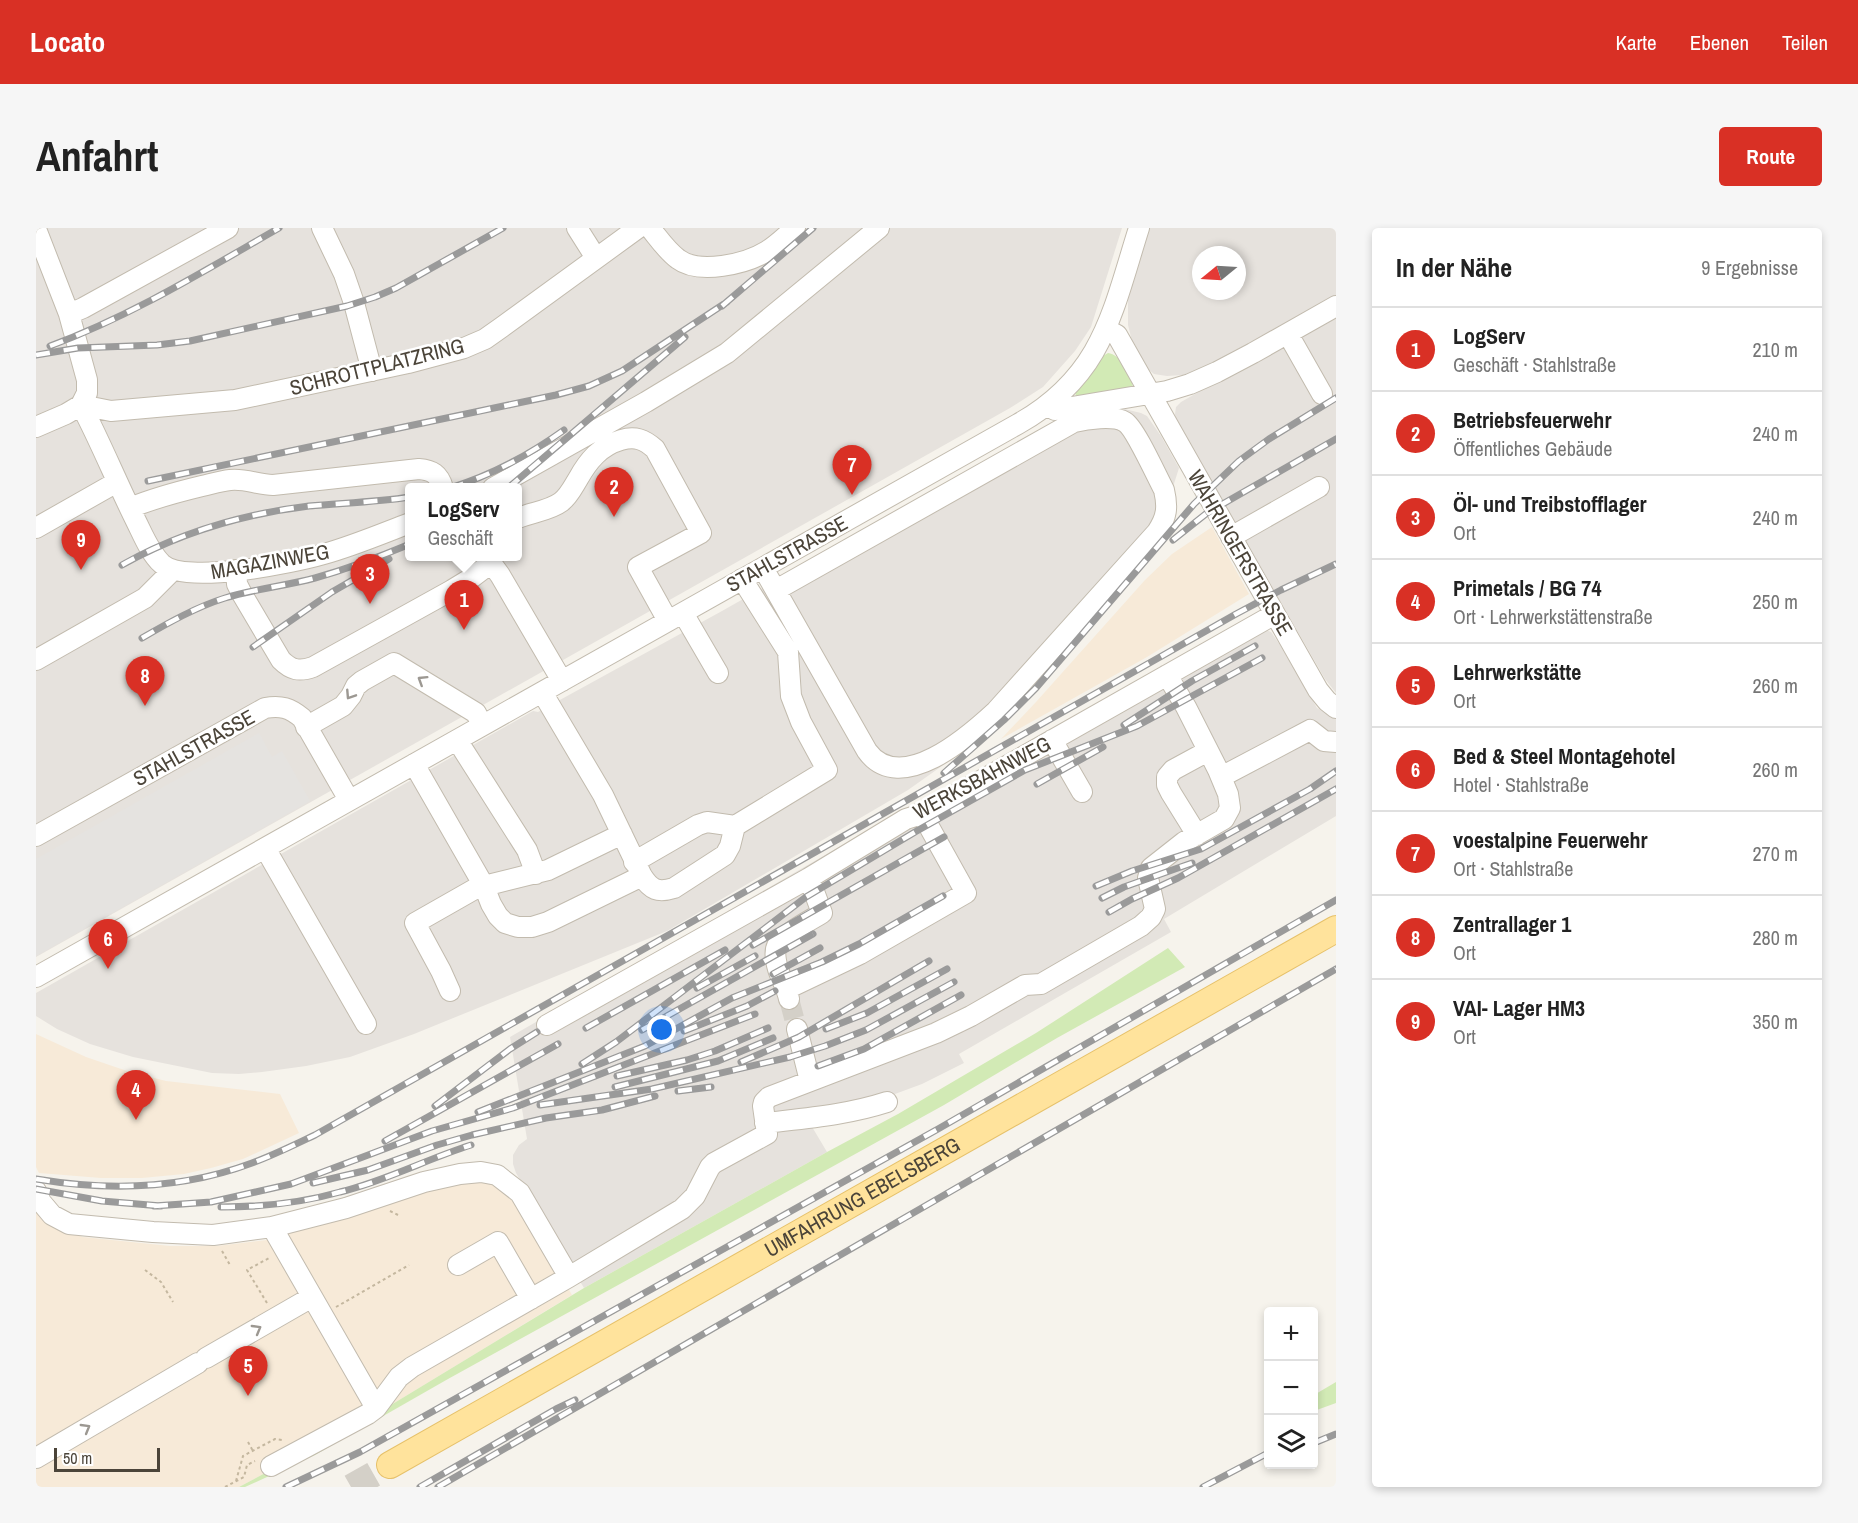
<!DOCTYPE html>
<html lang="de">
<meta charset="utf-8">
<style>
body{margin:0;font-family:"Archivo Narrow",sans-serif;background:#f6f6f6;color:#222}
.controls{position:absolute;right:18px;bottom:18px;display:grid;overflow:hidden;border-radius:6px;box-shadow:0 3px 9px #0003}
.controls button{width:54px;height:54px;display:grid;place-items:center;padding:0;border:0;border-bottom:2px solid #e0e0e0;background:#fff;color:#222;font:30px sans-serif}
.compass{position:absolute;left:1156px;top:18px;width:54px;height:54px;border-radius:50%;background:#fff;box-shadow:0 3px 9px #0003;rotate:252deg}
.scale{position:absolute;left:18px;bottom:15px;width:106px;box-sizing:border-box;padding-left:6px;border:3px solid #4b4439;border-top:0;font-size:16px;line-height:21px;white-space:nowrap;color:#4b4439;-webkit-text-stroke:4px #fff;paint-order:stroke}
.you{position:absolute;left:626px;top:802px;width:21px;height:21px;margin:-15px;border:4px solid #fff;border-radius:50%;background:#1a73e8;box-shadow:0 0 0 9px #1a73e833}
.badge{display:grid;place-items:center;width:39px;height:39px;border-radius:50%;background:#d93025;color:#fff;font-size:20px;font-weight:700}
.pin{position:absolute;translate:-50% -50px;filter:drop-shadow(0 2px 3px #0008)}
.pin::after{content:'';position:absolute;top:32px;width:21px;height:18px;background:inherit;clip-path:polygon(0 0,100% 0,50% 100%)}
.popup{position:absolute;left:369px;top:255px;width:117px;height:78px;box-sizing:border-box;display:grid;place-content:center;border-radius:6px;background:#fff;filter:drop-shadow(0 2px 4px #0005);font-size:20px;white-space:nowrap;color:#767676}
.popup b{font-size:22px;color:#222}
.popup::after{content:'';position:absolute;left:50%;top:100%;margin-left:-12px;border:12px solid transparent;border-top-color:#fff}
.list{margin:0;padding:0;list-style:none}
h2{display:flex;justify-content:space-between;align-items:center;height:78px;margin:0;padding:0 24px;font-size:26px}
h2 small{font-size:20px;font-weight:400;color:#767676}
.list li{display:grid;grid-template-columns:39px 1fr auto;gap:18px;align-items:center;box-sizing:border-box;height:84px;padding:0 24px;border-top:2px solid #e0e0e0}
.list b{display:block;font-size:22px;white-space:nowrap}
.list p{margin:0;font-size:20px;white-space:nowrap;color:#767676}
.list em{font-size:20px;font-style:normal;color:#767676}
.icon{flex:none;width:33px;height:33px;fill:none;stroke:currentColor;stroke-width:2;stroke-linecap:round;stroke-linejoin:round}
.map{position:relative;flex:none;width:1300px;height:1259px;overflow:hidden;border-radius:6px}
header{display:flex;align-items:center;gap:36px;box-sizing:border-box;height:84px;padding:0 30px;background:#d93025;color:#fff}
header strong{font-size:28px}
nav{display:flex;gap:33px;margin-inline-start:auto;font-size:21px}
.intro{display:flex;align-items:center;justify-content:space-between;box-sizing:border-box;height:144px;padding:0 36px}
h1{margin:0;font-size:42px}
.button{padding:15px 27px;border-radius:6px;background:#d93025;color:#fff;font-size:21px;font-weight:700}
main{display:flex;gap:36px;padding:0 36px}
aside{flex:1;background:#fff;border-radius:6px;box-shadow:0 3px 9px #0003}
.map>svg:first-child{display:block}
.commercial{fill:#f7ead8}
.industrial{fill:#e6e2dd;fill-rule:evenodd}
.green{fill:#d2eab5}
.parking{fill:#e5e3e0}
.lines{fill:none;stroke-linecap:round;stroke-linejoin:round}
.minor-tunnel{stroke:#d4d0c8;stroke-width:20;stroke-dasharray:20 10;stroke-linecap:butt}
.major-tunnel{stroke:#d4d0c8;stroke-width:26;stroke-dasharray:26 13;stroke-linecap:butt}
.minor-casing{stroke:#c2bbae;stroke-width:22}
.major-casing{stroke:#e6c16a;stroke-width:28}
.path{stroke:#c4b79f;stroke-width:2;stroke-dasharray:3 3;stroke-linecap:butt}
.minor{stroke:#fff;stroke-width:20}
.major{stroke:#ffe39c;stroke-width:26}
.rail-casing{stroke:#9a9a9a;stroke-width:7}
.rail{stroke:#fff;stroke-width:4.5;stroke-dasharray:14;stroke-linecap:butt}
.oneway{stroke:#9c9892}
.labels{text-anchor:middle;stroke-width:5;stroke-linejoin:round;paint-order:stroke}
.street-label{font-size:21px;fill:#4b4439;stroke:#fff}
</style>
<header>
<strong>Locato</strong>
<nav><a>Karte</a><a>Ebenen</a><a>Teilen</a></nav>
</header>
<div class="intro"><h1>Anfahrt</h1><a class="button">Route</a></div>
<main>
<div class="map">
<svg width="1300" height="1259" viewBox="0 0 1300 1259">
<rect width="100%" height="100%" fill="#f6f3ec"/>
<path class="commercial" d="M1176,299l37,67 -102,63 -146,82 35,-37 109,-122 27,-26z
M0,806l50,23 41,14 39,10 114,13 19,39 -56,26 -32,9 -27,6 -42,4h-41l-62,-5 -3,-6z
M434,952l23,1 21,14 58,100 -191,116 -142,76h-203v-283l30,27 17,6 87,9h47l50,-6 19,-10 130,-38z"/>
<path class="industrial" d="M0,0h1086l-31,99 -16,24 -32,36 -33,21 -974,549zM374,260h108v68h-108z
M1113,0h187v70l-139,74 -14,3 -16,1 -13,-2 -12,-10 -9,-19 -5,-20v-29zM1165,27h36v36h-36z
M1300,86v379l-11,-14 -149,-259 -1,-6 1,-7 5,-5z
M1080,179l25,6 6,3 14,20 18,32 -21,66 -171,193 -38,34 -41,29 -241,141 -253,103 -64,23 -44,9 -44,6 -23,2 -27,-1 -79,-16 -43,-13 -33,-15 -21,-13v-23l497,-282 5,1 184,-101 322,-183z
M1230,402l5,2 9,13 37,63 19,11v97l-172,103 7,13 -212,122 5,9 -42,21 -27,10 -30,9 -60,12 22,37 -243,136 -68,-115 -3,-9v-9l6,-10 8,-6 -17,-102 405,-234 25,10z"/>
<path class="green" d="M1072,125c12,1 24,22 25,34l-4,2 -50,8 -3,-1 -1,-4 28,-36z
M1132,720l17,19 -128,71 -113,67 -496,274 -133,76 -70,32h-6l142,-76 203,-123 243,-136 71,-38 138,-81z
M1300,1154v21l-22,8v-16z"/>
<path class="parking" d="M223,505l13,24 10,-6 28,50 -274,155v-97z"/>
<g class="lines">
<path class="minor-tunnel" d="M753,771l8,30"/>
<path class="major-tunnel" d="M315,1259l39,-22"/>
<g class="minor-casing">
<path id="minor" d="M286,0l22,46 10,29 18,68
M541,0l19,30
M614,0c9,11 17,23 28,31 21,16 68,5 89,-8 10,-6 19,-15 28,-23
M0,1l33,85 18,66v13l-6,12 -15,9 -30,13
M33,86l14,-6 145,-80
M1070,101l11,6 201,355 9,11 9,7
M1252,106l34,60
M45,177l30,6 124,-11 173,-37 56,-15 21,-9 17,-12 136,-99
M45,177c20,38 36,78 55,116 7,14 14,32 26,43 23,21 131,-1 162,-10 29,-8 57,-20 86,-31
M1012,178l7,4 5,-1 107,-18 23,-7 27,-12 36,-19 83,-47
M457,260l153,-86 81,-49 152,-125
M94,280c24,-10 47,-16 72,-22 9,-2 19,-5 28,-6 15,-2 28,5 43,5l146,-16c13,1 20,5 24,19
M482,290c14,-6 31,-7 43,-16 8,-6 12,-15 17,-23 10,-18 22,-33 43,-39 14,-4 23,-1 34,9l46,84 -63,34 30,54
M0,300l81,-46
M1195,309l88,-50
M450,328l14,19 62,106
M727,340l104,183c33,46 102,-15 129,-40l161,-179c10,-15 11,-25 7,-42 -7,-13 -29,-62 -39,-68 -11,-7 -39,-3 -51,0l-298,168
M200,342l1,14 5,10 39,66c10,10 18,12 32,7l139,-77 18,-11 21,-16
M647,385l35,60
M0,432l109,-62 27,-27
M506,464l61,103 39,81c9,14 16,17 32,12l51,-33 5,-9 5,-20 92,-56 -26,-48 -10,-26 -3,-44 -46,-73
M270,499l37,-21 8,-10 5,-10 6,-5 32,-18 82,50 6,12
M421,512l70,110 9,24
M1016,512l30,52
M378,536l70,122 7,18 7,12 7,7 13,4h14l16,-5 94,-46
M1185,549l89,-47 14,11 12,1
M1161,607l-26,-42 -4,-8v-8l6,-7 35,-19
M0,608l229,-128c16,-3 25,0 37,10l47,82
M229,620l101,176
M598,634l64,-37 9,-3 28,4
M0,749l982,-553c85,-48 94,-111 121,-196
M750,757h9l65,-31 106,-61 -44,-79
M414,763l-9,-20 -26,-48 58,-33 11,-4 64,-16 74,-36
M753,771c-2,-11 -8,-20 -11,-30 -2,-7 -4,-17 -1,-23 6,-12 34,-26 45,-33l-13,-35 97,-59 16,-5 353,-200
M511,797l262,-147
M761,801l13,52
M729,895c42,-5 82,-8 122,-21
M0,963l5,11 11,13 17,9 84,8 60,3 59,-8 74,-19 78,-26 36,-8 21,-2 16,3 23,18 49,84
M236,999l104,181
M422,1037l40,-23 33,57
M170,1130l106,-61
M0,1230l162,-95
M235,1238l97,-52 8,-6 23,-31 13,-10 157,-90 113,-68 13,-13 15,-29 4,-4 53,-29 -4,-28 1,-4 5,-5 167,-64 35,-17 54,-31 16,-1 100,-58 10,-9 4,-8 -7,-31 3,-10 33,-26 40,-23 6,-11 -2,-14 -10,-24 -32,-63 -19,-32"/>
</g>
<g class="major-casing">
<g id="major">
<path id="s1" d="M354,1237l946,-536"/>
</g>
</g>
<path class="path" d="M354,983l8,4
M186,1023l8,14
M109,1042l16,12 12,20
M231,1075l-20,-33 24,-13
M300,1079l73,-42
M212,1214l5,9
M200,1253l7,-25 32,-17 7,1
M189,1259l19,-10 3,-12 8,-4"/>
<use href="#minor" class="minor"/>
<use href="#major" class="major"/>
<g class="rail-casing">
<path id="rail" d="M686,78l91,-78
M14,118c81,-30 154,-75 229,-118
M0,127l42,-7 79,-3 33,-4 157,-35 28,-9 21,-9 107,-60
M112,253l408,-86 33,-9 33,-15 105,-69
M414,260c42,-13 79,-33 114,-58
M472,260l177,-151
M1137,312l34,-27 129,-74
M86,337c59,-33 121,-51 187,-59 34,-3 68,-4 101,-9
M106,410c26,-15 54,-31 83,-40 29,-9 60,-12 90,-20 32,-9 64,-21 95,-34
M217,419l79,-55 57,-33
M1088,497l68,-44 63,-35
M908,545l60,-53 32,-32 158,-184 45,-43 30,-22 67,-41
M1001,556l66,-37
M1060,658l36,-15 69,-22 109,-60 26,-18
M1066,670l22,-11 68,-24
M1073,684l23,-13 46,-21 158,-89
M717,717l191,-108
M737,746l47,-26
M661,760l58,-32
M550,800l139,-78
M790,801l41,-16 80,-44
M606,802l171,-96
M648,803l63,-25 28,-15
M705,834l58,-25 130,-76
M546,836l34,-22 190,-145 109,-65 110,-62 112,-44 125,-68
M782,838l46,-17 97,-54
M581,848l70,-16 28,-9 53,-23
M579,859l103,-26 55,-23
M642,863l33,-4
M504,877l112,-16 138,-32 35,-11 41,-16 88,-48
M399,878l75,-57 27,-17
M442,884l167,-66 87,-48 90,-36 37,-18 84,-48
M349,913l173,-97
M0,951c72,12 147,10 216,-16 22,-8 42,-18 63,-28l921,-521 45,-24 55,-26
M277,955l55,-13 69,-25 35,-10 74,-17 56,-8 53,-14
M0,961l66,12 59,5
M118,978l57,-4 80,-18 141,-53 81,-23 242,-94
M185,979c40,0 80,-4 119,-15 45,-11 87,-33 131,-47
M1278,1215l22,-9
M250,1259l74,-35 578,-323 398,-229
M384,1259l136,-78 19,-9
M402,1259l898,-518
M1167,1259l65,-34"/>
</g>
<use href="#rail" class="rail"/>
</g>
<defs><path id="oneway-chevron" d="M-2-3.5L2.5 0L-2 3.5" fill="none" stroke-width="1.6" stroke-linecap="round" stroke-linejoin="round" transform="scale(1.5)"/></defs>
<g class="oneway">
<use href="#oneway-chevron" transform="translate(386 452) rotate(-148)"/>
<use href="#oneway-chevron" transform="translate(314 467) rotate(123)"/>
<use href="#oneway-chevron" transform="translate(221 1101) rotate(-30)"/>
<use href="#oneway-chevron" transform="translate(50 1200) rotate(-30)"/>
</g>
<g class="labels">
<g class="street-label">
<text transform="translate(341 139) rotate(-14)" y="7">SCHROTTPLATZRING</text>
<text transform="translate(1204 325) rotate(60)" y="7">WAHRINGERSTRASSE</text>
<text transform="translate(751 326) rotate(-29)" y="7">STAHLSTRASSE</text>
<text transform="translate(234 334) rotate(-10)" y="7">MAGAZINWEG</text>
<text transform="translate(158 520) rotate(-29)" y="7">STAHLSTRASSE</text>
<text transform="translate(946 550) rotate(-28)" y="7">WERKSBAHNWEG</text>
<text dy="7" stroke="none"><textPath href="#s1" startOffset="543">UMFAHRUNG EBELSBERG</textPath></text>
</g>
</g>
</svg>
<div class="controls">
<button>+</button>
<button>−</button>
<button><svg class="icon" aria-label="layers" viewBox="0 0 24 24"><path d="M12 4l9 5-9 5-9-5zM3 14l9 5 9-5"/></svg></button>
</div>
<svg class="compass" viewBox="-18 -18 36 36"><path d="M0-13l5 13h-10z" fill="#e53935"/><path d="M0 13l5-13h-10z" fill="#767676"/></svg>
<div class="scale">50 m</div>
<div class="you"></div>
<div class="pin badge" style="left:428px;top:402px">1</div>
<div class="popup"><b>LogServ</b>Geschäft</div>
<div class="pin badge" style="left:578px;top:289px">2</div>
<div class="pin badge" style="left:334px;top:376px">3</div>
<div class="pin badge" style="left:100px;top:892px">4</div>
<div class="pin badge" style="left:212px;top:1168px">5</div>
<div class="pin badge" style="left:72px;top:741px">6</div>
<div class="pin badge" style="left:816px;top:267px">7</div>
<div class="pin badge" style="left:109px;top:478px">8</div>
<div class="pin badge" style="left:45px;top:342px">9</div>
</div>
<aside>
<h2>In der Nähe<small>9 Ergebnisse</small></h2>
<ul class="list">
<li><span class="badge">1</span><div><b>LogServ</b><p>Geschäft · Stahlstraße</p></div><em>210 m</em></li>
<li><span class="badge">2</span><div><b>Betriebsfeuerwehr</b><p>Öffentliches Gebäude</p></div><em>240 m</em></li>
<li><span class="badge">3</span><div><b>Öl- und Treibstofflager</b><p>Ort</p></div><em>240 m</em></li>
<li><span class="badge">4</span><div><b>Primetals / BG 74</b><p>Ort · Lehrwerkstättenstraße</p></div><em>250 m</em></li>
<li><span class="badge">5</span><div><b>Lehrwerkstätte</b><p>Ort</p></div><em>260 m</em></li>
<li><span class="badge">6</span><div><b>Bed &amp; Steel Montagehotel</b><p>Hotel · Stahlstraße</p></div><em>260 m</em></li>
<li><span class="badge">7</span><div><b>voestalpine Feuerwehr</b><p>Ort · Stahlstraße</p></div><em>270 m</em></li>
<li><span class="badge">8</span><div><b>Zentrallager 1</b><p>Ort</p></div><em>280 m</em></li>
<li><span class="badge">9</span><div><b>VAI- Lager HM3</b><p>Ort</p></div><em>350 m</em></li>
</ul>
</aside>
</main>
